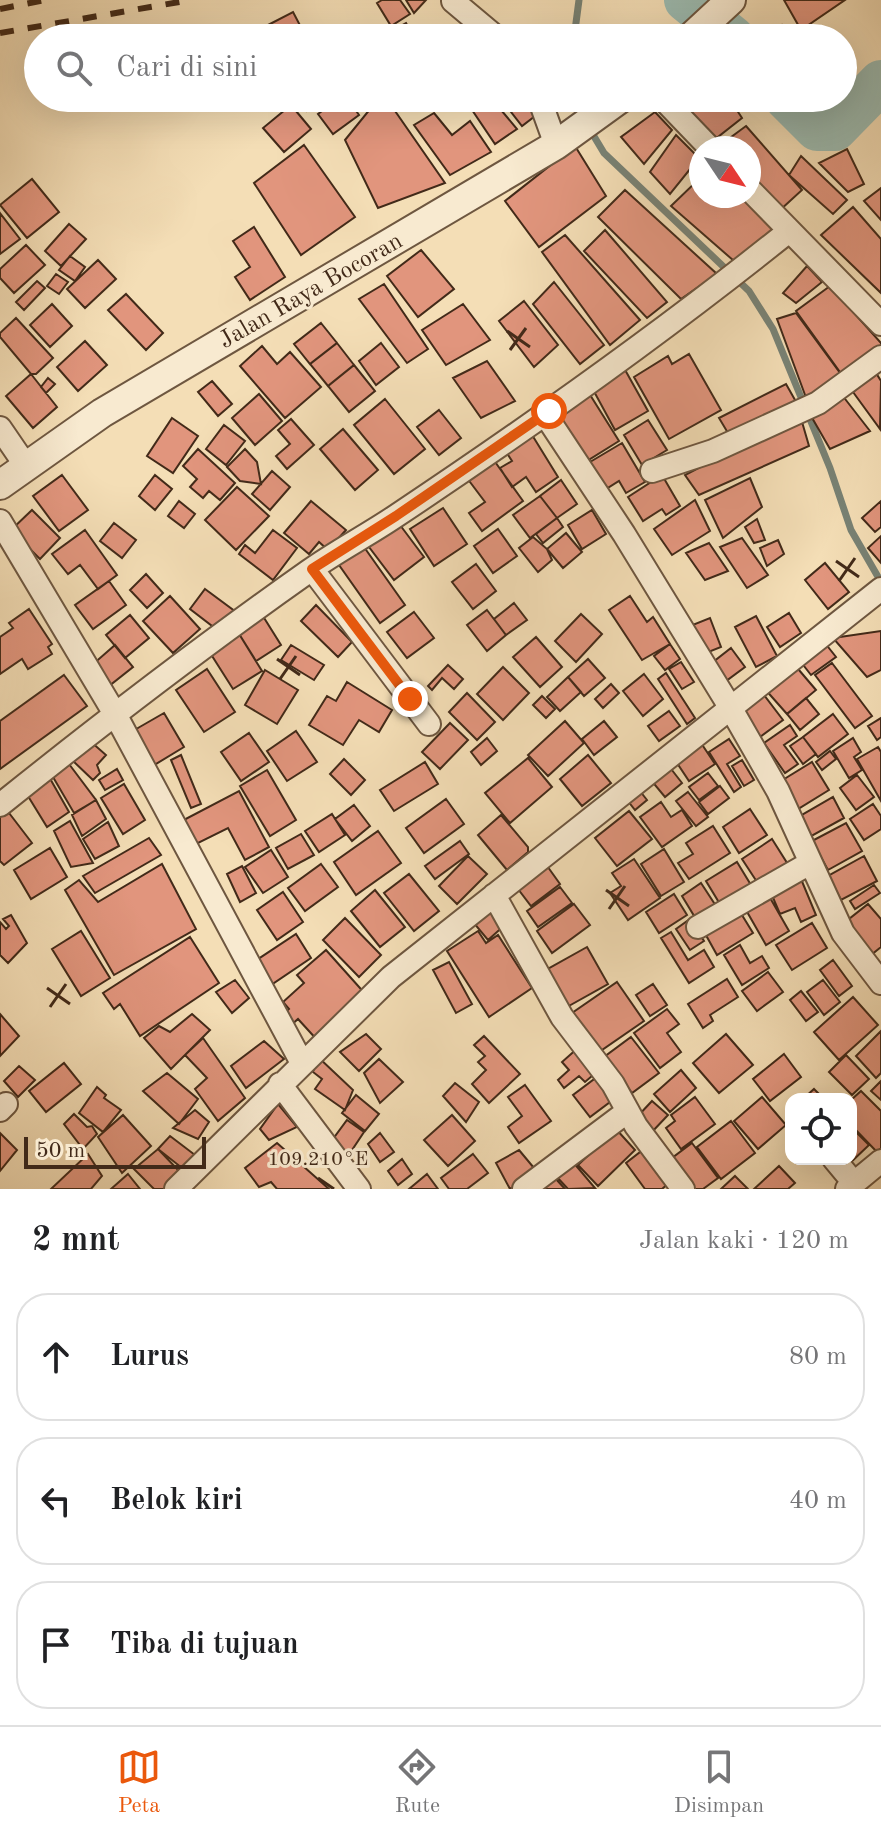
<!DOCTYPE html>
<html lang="id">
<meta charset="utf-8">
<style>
body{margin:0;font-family:"Old Standard TT",serif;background:#f2f2f2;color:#202124}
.controls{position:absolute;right:24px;bottom:24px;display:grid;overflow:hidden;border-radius:16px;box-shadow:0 8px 32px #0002}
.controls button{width:72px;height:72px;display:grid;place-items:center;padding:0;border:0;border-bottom:2px solid #e0e0e0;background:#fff;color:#202124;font:40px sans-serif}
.compass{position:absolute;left:689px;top:136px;width:72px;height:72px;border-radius:50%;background:#fff;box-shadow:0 8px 32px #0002;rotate:125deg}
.scale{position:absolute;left:24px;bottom:20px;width:182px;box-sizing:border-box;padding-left:8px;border:4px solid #422a19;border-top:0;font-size:22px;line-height:28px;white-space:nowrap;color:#422a19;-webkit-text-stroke:6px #f8ead0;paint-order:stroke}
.stop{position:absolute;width:24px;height:24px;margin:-18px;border:6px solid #ea580c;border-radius:50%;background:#fff}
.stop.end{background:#ea580c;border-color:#fff;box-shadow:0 2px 8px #0008}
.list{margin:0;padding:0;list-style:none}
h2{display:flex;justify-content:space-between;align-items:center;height:104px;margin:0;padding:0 32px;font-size:34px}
h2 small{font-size:26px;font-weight:400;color:#757577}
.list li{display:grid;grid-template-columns:52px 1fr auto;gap:24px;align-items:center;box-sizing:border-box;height:128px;margin:0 16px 16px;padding:0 16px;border:2px solid #e0e0e0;border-radius:32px}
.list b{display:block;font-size:30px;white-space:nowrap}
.list em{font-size:26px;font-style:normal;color:#757577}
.icon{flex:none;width:44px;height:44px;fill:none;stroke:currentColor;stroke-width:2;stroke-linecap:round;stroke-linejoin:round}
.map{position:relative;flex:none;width:881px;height:1189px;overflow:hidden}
.search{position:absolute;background:#fff;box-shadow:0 8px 32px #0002;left:24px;right:24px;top:24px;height:88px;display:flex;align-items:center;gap:20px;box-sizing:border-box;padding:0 28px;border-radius:44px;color:#757577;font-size:30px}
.sheet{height:536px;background:#fff}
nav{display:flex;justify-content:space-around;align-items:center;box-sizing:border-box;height:112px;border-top:2px solid #e0e0e0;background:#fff;font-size:22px;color:#757577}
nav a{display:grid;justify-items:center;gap:4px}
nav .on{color:#ea580c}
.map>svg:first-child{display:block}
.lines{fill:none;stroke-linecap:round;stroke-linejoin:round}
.stream{stroke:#788275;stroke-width:7}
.river{stroke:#9cbcb2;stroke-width:44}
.building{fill:#e1957d;stroke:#422a19;stroke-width:2}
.minor-casing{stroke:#6e5740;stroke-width:26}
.tertiary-casing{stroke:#6e5740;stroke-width:32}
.minor{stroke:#f8ead0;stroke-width:22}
.tertiary{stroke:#f8ead0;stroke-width:28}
.rail{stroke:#422a19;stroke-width:6;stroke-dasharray:14 14;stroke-linecap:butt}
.route{stroke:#ea580c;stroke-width:10}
.ticks{fill:none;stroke:#422a19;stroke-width:3}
.labels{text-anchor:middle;stroke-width:6;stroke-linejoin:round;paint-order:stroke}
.street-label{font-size:24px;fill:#422a19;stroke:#f8ead0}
.ticks-label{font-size:20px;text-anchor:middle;fill:#422a19;stroke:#f8ead0;stroke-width:6;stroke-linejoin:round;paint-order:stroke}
</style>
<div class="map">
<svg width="881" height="1189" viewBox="0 0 881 1189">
<rect width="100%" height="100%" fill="#f4deb6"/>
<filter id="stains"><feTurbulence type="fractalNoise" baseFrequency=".0025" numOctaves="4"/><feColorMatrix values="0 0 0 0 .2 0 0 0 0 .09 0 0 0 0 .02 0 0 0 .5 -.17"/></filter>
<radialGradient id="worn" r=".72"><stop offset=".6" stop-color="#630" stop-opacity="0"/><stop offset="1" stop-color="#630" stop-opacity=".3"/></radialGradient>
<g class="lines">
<path class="stream" d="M574,38l5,-38
M573,98l10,19
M589,128l15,25 145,138 24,38 57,139 21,62 30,52"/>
<path class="river" d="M686,0l47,38
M786,98l31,31h18l46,-47"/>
</g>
<path class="building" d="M382,0h18l10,14 -19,12 -14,-23z
M406,0h20l-12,13z
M784,0h61l-44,30z
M293,12l11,21 -9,5h-20l-7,-13z
M406,23l8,15h-36z
M782,25l10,13h-22z
M346,26l8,12h-28z
M302,98h10l3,10 -8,3z
M338,98h17l-13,10z
M340,98h7l12,17 -26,19 -15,-20z
M379,98h7l59,85 -67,25 -33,-68z
M412,98h26l-14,11z
M464,98h27l26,31 -22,15z
M500,98h30l9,15 -17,13z
M679,98h50l13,20 -28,22z
M291,105l20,24 -27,23 -21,-24z
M655,112l17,18 -28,34 -23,-27z
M434,113l18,22 18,-14 21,31 -41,23 -36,-50z
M746,126l56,64 -23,21 -30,-33v-30l-30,-2z
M676,135l23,23 -29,36 -20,-22z
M304,145l51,72 -54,38 -47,-72z
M575,146l31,50 -67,51 -34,-46z
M847,149l17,35 -16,8 -29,-29z
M801,156l46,44 -14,14 -44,-39z
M701,177v19h39l35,34 -41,31 -63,-55z
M32,179l27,33 -32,26 -27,-33z
M881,188v32l-17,-19z
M625,190l92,84 -36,25 -83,-82z
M853,207l28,32v54l-60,-58z
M0,213l20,26 -20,15z
M69,224l17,15 -25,27 -16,-15z
M254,227l31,50 -35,23 -15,-23 15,-10 -17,-26z
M605,230l62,72 -20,16 -63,-67z
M565,235l75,85 -30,25 -68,-93z
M26,245l19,20 -31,28 -14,-15v-9z
M421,250l33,39 -36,28 -31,-41z
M70,256l15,11 -10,14 -16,-11z
M98,260l18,19 -31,29 -18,-19z
M807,266l15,16 -26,21 -13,-10z
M56,274l12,8 -9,12 -12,-8z
M37,281l8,7 -21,22 -8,-8z
M554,282l50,63 -24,19 -47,-60z
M384,284l44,65 -21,14 -48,-64z
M830,286l51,57v9l-36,27 -49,-68z
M126,294l37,39 -17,17 -38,-40z
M524,301l34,44 -24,22 -35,-46z
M52,304l20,22 -22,21 -20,-22z
M463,304l27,36 -44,25 -24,-35z
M796,313l47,64 -35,26 -31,-84z
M16,318l37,40 -17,16h-5l-31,-37v-4z
M321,323l16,20 -27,21 -16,-20z
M85,341l22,24 -29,26 -21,-24z
M337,343l17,22 -26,21 -18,-22z
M381,343l18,24 -23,18 -17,-24z
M262,346l15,18 13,-12 31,35 -36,31 -45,-52z
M689,354l32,56 -52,29 -35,-62 34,-21 4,8z
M487,361l28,40 -34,17 -28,-40z
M354,365l21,26 -26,21 -21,-26z
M624,368l24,43 -33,19 -24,-44z
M876,373l5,8 -1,48 -27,-37z
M31,374l26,33 -24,21 -27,-32z
M48,378l7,6 -9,9 -5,-6z
M212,381l20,23 -14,12 -20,-24z
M786,384l13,23 -68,31 -12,-20z
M587,390l32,51 -37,23 -31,-51z
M259,394l23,27 -27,24 -23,-27z
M842,395l28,36 -40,18 -19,-33z
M385,399l40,50 -31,25 -40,-49z
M439,410l22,28 -22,17 -22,-28z
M800,415l9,31 -110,49 -14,-20z
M172,418l26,18 -25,37 -26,-17z
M291,419l23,26 -27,24 -11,-13 14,-12 -12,-14z
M648,420l19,30 -25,15 -18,-30z
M224,425l21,16 -19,24 -20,-16z
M343,429l35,41 -23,20 -35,-41z
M529,430l29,47 -22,15 -10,-15 -14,10 -12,-19 12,-7 -9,-14z
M622,443l23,39 -19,11 -7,-12 -13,8 -16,-27z
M198,449l37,34 -15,17 -11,-9 -6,7 -13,-11 7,-8 -14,-13z
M245,449l12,13 4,22 -21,-3 -13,-14z
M493,459l30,42 -41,30 -13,-18 16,-11 -18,-24z
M272,471l18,16 -20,23 -18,-16z
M62,475l26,35 -29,21 -26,-35z
M155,475l17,14 -17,21 -16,-14z
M662,475l18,31 -14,9 -4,-6 -19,12 -15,-24z
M750,478l12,29 -39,31 -18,-38z
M561,480l16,24 -20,14 -17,-22z
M237,487l32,29 -33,34 -31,-30z
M540,496l17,22 -27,20 -17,-23z
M695,500l15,31 -38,24 -18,-26z
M179,501l16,13 -11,14 -16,-12z
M311,501l35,29 -18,20 -9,-8 -10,12 -25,-21z
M881,501v26l-6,5 -13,-14z
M443,508l24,36 -33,22 -24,-37z
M32,510l28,28 -20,21 -29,-29z
M592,510l14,24 -24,15 -14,-24z
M557,518l6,9 -20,16 -7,-9z
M757,519l8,21 -11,3 -9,-16z
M397,521l27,36 -30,23 -28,-37z
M114,523l22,17 -14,18 -22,-17z
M498,529l19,27 -24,17 -19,-27z
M85,530l32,45 -19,14 -18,-24 -12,9 -16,-20z
M273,530l24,18 -24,32 -34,-26 6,-9 10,8z
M566,533l16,19 -19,16 -16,-19z
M881,536v27l-13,-15z
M533,537l14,12 5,11 -14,12 -19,-24z
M742,538l26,37 -21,13 -27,-41z
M778,540l6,14 -17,12 -7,-18z
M709,543l19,28 -23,9 -19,-27z
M364,547l41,58 -25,18 -41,-58z
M825,563l24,29 -21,17 -23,-29z
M476,564l20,27 -23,18 -21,-27z
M146,574l17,19 -16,15 -17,-18z
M109,581l17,24 -33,24 -18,-24z
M205,589l31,23 -16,20 -30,-23z
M170,596l30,33 -27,24 -30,-32z
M630,596l17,26 6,-5 17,27 -28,16 -33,-50z
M514,603l13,17 -21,15 -12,-16z
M316,605l36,37 -14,15 -37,-36z
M29,609l23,35 -4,3 4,7 -24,15 -6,-10 -22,15v-37l13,-9 -4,-5z
M487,610l19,25 -19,16 -20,-26z
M414,612l20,26 -27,20 -20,-26z
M261,613l20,32 -25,16 -20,-32z
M789,613l12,20 -21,14 -13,-20z
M581,614l21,20 -26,28 -21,-21z
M130,615l19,23 -24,20 -19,-23z
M756,616l21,40 -21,11 -21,-40z
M710,618l11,29 -20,8 -11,-29z
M236,629l26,42 -29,18 -26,-41z
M881,631v39l-14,7 -34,-39z
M536,637l26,30 -22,20 -27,-30z
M821,638l15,19 -25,18 -14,-18z
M670,644l10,15 -15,11 -11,-14z
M115,645l18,22 -24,19 -17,-21z
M291,645l33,20 -10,15 -33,-20z
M731,648l14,19 -23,17 -14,-18z
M588,659l17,19 -21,18 -16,-19z
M681,662l13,20 -12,7 -13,-20z
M793,663l23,27 -29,24 -23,-26z
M832,663l40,53 -17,12 -40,-53z
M448,665l15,14 -9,10 -12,-11 -10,12 -4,-4z
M503,667l26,26 -26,27 -26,-26z
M207,669l28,43 -31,20 -28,-42z
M265,670l33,20 -21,34 -32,-19z
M666,673l29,45 -8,6 -29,-45z
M644,674l19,25 -20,17 -20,-25z
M64,675l23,31 -87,63v-48z
M568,677l13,15 -21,19 -13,-14z
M347,682l45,28 -13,22 -20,-12 -16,25 -34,-20 18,-29 9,5z
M611,684l8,9 -16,15 -8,-9z
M761,691l22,29 -23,17 -22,-29z
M467,693l28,29 -18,18 -28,-28z
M542,696l13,13 -9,9 -13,-13z
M806,698l13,16 -19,16 -13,-16z
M669,711l11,15 -21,15 -11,-15z
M164,713l20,34 -33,20 -20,-35z
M833,714l15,20 -30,23 -15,-20z
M881,718v19l-4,3 -9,-14z
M565,721l19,22 -36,33 -20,-21z
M604,721l13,16 -23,18 -12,-16z
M450,723l18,17 -28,29 -18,-17z
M790,725l7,11 -13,9 14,19 -13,9 -21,-30z
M296,731l21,31 -30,19 -20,-30z
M249,733l20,29 -28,19 -20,-29z
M803,737l13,17 -13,10 -13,-18z
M487,738l10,13 -16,14 -10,-13z
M853,738l8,14 -7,5 8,13 -13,8 -16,-27z
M729,739l11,17 -13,8 14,23 -7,5 -25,-40z
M699,740l16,24 -26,17 -16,-24z
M90,741l16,14 -9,10 3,8 -7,7 -21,-20z
M878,747l3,5v49l-24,-42z
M830,751l6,8 -14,11 -6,-8z
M181,755l20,49 -10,4 -20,-48z
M588,755l23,28 -29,23 -22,-27z
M528,758l24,29 -42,36 -25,-30z
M344,759l21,21 -14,15 -21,-21z
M742,760l12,20 -10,6 -12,-20z
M425,762l13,22 -44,27 -14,-21z
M812,762l17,28 -31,19 -17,-28z
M69,764l27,36 -22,13 -21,-36z
M668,765l14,18 -17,14 -15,-18z
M117,769l6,11 -18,10 -6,-10z
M267,770l29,50 -26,16 -30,-50z
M708,773l10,13 -19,14 -10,-13z
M48,775l21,37 -22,15 -24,-39z
M857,775l17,22 -18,13 -16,-22z
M124,784l21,36 -22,14 -22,-36z
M636,786l11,14 -12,10 -11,-14z
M720,786l9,12 -21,16 -9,-12z
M239,791l30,56 -24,13 -17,-32 -38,19 -12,-24z
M688,792l20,25 -12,9 -20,-25z
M833,797l11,21 -38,21 -11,-20z
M446,799l18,25 -40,29 -18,-25z
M96,800l10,19 -24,17 -10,-21z
M661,802l10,15 11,-7 10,16 -30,21 -22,-30z
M873,804l8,12v13l-17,11 -14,-21z
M354,805l16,21 -18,15 -17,-22z
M6,809l26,34 -28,22 -4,-4v-47z
M750,809l17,26 -28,18 -16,-26z
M629,811l23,28 -35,27 -22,-28z
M332,814l13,21 -26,17 -14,-21z
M501,815l27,32v5l-21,18 -29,-35z
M70,821l23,42 -22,4 -17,-36z
M108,822l11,24 -24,13 -12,-20z
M846,823l16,28 -34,19 -16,-29z
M713,826l17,27 -41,26 -11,-16 15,-9 -7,-11z
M378,831l23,32 -45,32 -22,-33z
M301,834l13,21 -26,14 -12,-21z
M149,838l12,17 -66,38 -12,-17z
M772,839l17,27 -30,19 -17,-26z
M460,841l9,13 -34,25 -10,-13z
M50,848l17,29 -36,22 -17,-29z
M664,849l20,33 -23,14 -20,-32z
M271,850l17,27 -25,16 -18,-26z
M468,856l19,18 -30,30 -18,-18z
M864,856l13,25 -36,19 -13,-24z
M634,859l26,39 -32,22 -18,-27 11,-7 -9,-13z
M737,862l17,28 -31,19 -17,-28z
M545,863l15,21 -29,22 -16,-21z
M162,864l34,65 -82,46 -49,-85 14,-10 19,22z
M321,864l17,23 -33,24 -17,-23z
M242,866l14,27 -16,9 -13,-28z
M409,874l30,37 -25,20 -30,-38z
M801,879l15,36 -15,7 -6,-14 -15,6 -9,-21z
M701,883l15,23 -20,13 -14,-23z
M874,885l6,8 -25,16 -5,-8z
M560,887l12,16 -34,24 -11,-16z
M375,890l30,37 -25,20 -29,-36z
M283,892l20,30 -26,18 -20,-30z
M674,894l13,21 -28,18 -13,-21z
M769,896l20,35 -23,14 -20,-35z
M574,904l16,21 -38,28 -15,-22z
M868,904l13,15v28l-10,8 -27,-32z
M492,907l14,17 -18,16 -15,-18z
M737,907l16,26 -36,22 -15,-27z
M11,915l16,28 -19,20 -8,-8v-33l6,7 3,-3 -6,-7z
M345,918l36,37 -22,22 -36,-37z
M690,919l14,22 -14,9 -14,-21z
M812,923l15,25 -35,22 -16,-25z
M81,931l29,47 -29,18 -29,-47z
M478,931l8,12 12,-8 34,53 -43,29 -42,-66z
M671,932l17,28 16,-10 10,17 -25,16 -28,-45z
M296,934l15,24 -43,29 -16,-24z
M190,937l29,46 -79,53 -20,-32 -6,5 -11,-16z
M740,945l10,18 12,-7 7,12 -27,17 -18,-30z
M587,947l21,37 -41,23 -21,-37z
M326,950l42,47 -49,45 -21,-23 -8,7 -9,-10 8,-7 -6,-7 21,-19 -7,-8z
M833,960l19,26 -13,10 -19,-26z
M449,962l23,42 -16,9 -23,-43z
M768,972l15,20 -26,19 -15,-20z
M727,979l11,18 -28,18 3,6 -10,7 -15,-24z
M235,980l14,18 -17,15 -16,-21z
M823,980l17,22 -16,13 -17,-23z
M617,982l27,39 -45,31 -27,-39z
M653,984l14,21 -17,11 -14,-21z
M801,991l17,21 -12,9 -16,-21z
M853,997l25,28 -39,35 -25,-28z
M667,1009l12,15 -12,9 14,19 -21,16 -26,-35z
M0,1014l19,22 -19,20z
M192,1014l18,16 -39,39 -27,-31 15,-12 11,6z
M881,1031v42l-5,5 -20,-22z
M366,1034l15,15 -22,22 -19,-19z
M726,1034l27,31 -34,28 -26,-30z
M484,1036l36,38 -31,29 -17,-19 14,-14 -8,-8 7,-6 -11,-11z
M631,1037l28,36 -27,20 -28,-36z
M203,1038l42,60 -27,23 -23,-32 12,-11 -22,-23z
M264,1041l20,18 -38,29 -15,-22z
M579,1047l20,23 -14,12 -6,-6 -15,12 -6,-8 11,-10 -7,-8z
M784,1054l17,23 -31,24 -17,-22z
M846,1055l23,24 -17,16 -23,-23z
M318,1057l35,33 -8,20 -30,-21 7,-10 -9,-7z
M379,1059l24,23 -23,21 -16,-30z
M64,1063l17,21 -35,28 -17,-21z
M19,1066l16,14 -17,17 -14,-16z
M681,1070l15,18 -26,24 -16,-18z
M167,1073l31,26 -19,25 -36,-33z
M601,1074l17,22 -28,21 -17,-22z
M881,1081v19l-10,-9z
M455,1083l24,19 -13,20 -23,-26z
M525,1085l26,36 -32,22 -11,-16 14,-11 -14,-19z
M97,1087l9,8 -2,3 17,12 -18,22 -24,-19z
M814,1089l10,10h-21z
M861,1091l20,20v37l-4,4 -26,-27v-25z
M356,1095l23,19 -14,17 -23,-18z
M695,1097l20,27 -34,25 -15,-21 9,-7 -4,-6z
M762,1097l24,28 -28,24 -24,-28z
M652,1101l16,14 -17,18 -15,-15z
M278,1104l19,23 -28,13 -9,-11z
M195,1110l14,12 -11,17 -25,-11z
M74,1114l13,13 5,-1 5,8 -14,15 -19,-25z
M123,1115l28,31 -29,27 -24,-36z
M452,1115l23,26 -27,25 -24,-26z
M347,1120l17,12 -16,24 -18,-13z
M731,1121l24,32 -34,26 -24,-32z
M851,1127l18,18 -20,19 -5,-5h7z
M616,1129l19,21 -37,36 -20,-21z
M0,1133l17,17 -17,21z
M380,1133l14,19 -14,10 -12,-18z
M170,1136l25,19 -13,13 -24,-19z
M277,1143l52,46h-52l-6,-7 -12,5 -14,-19z
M692,1143l26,35 -15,11h-14l-21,-28z
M158,1149l22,23 -16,17h-10l-20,-20z
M644,1149l26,33 -8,7h-17l-19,-26z
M519,1150l20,24 -29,15 -14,-26z
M88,1154l14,22 -11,13h-40z
M473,1154l15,19 -21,16h-18l-8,-11z
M402,1159l10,15 -14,11 -10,-14z
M573,1162l22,26 -27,1 -12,-13z
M779,1166l16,17 -7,6h-34z
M128,1174l12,15h-29z
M427,1174l11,15h-29z
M735,1176l13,13h-27z
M555,1178l10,11h-21z"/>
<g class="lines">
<g class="minor-casing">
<path id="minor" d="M453,1l44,37
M539,98l17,47
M662,98l48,50
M749,189l132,135
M544,413l80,121 106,173 48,84 65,142 38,50
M0,428l26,38
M652,471l61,-20 105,-48 63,-46
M0,521l115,193 187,349
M312,569l117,155
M0,805c101,-81 204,-160 309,-234 28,-20 59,-36 87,-55 135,-90 267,-184 393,-285
M494,895l68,122 51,67 23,42 47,63
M698,927l112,-64
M280,1084l79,105
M0,1110l6,-6
M834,1159l20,24
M176,1189l215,-212 490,-388
M524,1189l104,-78
M847,1189l34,-28"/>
</g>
<g class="tertiary-casing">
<path id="tertiary" d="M690,38l41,-38
M0,485l102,-72 454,-268 65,-47"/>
</g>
<use href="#minor" class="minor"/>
<use href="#tertiary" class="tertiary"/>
<path class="rail" d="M0,9l45,-9
M0,33l191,-33"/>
</g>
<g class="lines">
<path class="route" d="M410,699l-98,-130 84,-53 153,-105"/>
</g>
<path class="ticks" d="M507,331l23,16M510,350l16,-22M836,561l23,16M839,581l16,-23M277,659l23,16M280,679l16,-23M606,890l23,16M609,909l16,-23M47,988l23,16M50,1007l16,-23M318,1178l16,11"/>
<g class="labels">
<g class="street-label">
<text transform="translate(310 290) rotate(-30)" y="8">Jalan Raya Bocoran</text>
</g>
</g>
<g class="ticks-label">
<text x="318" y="1165">109.210°E</text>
</g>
<rect width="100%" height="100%" filter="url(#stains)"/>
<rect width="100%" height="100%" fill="url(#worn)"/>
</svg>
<div class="controls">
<button><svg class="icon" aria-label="locate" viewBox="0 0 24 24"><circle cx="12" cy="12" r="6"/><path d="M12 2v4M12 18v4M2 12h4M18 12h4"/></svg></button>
</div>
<svg class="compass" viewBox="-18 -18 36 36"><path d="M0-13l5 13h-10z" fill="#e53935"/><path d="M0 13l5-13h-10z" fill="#757577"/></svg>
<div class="scale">50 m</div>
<div class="stop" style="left:549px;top:411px"></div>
<div class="stop end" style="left:410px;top:699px"></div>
<div class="search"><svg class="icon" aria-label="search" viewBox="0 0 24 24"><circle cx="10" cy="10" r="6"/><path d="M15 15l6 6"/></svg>Cari di sini</div>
</div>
<section class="sheet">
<h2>2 mnt<small>Jalan kaki · 120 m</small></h2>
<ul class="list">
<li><svg class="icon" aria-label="ahead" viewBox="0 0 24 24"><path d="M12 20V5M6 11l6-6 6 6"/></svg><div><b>Lurus</b></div><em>80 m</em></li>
<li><svg class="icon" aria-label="left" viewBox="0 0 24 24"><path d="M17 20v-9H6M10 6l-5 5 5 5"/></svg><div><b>Belok kiri</b></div><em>40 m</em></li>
<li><svg class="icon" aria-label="arrive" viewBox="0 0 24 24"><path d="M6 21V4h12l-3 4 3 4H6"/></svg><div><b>Tiba di tujuan</b></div></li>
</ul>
</section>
<nav>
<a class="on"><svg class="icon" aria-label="map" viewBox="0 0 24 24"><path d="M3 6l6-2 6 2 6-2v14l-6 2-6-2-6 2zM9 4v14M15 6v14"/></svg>Peta</a>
<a><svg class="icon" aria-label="directions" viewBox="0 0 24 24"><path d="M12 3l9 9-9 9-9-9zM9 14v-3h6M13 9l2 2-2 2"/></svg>Rute</a>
<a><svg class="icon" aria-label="saved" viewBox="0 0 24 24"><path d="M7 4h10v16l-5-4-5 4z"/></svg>Disimpan</a>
</nav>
